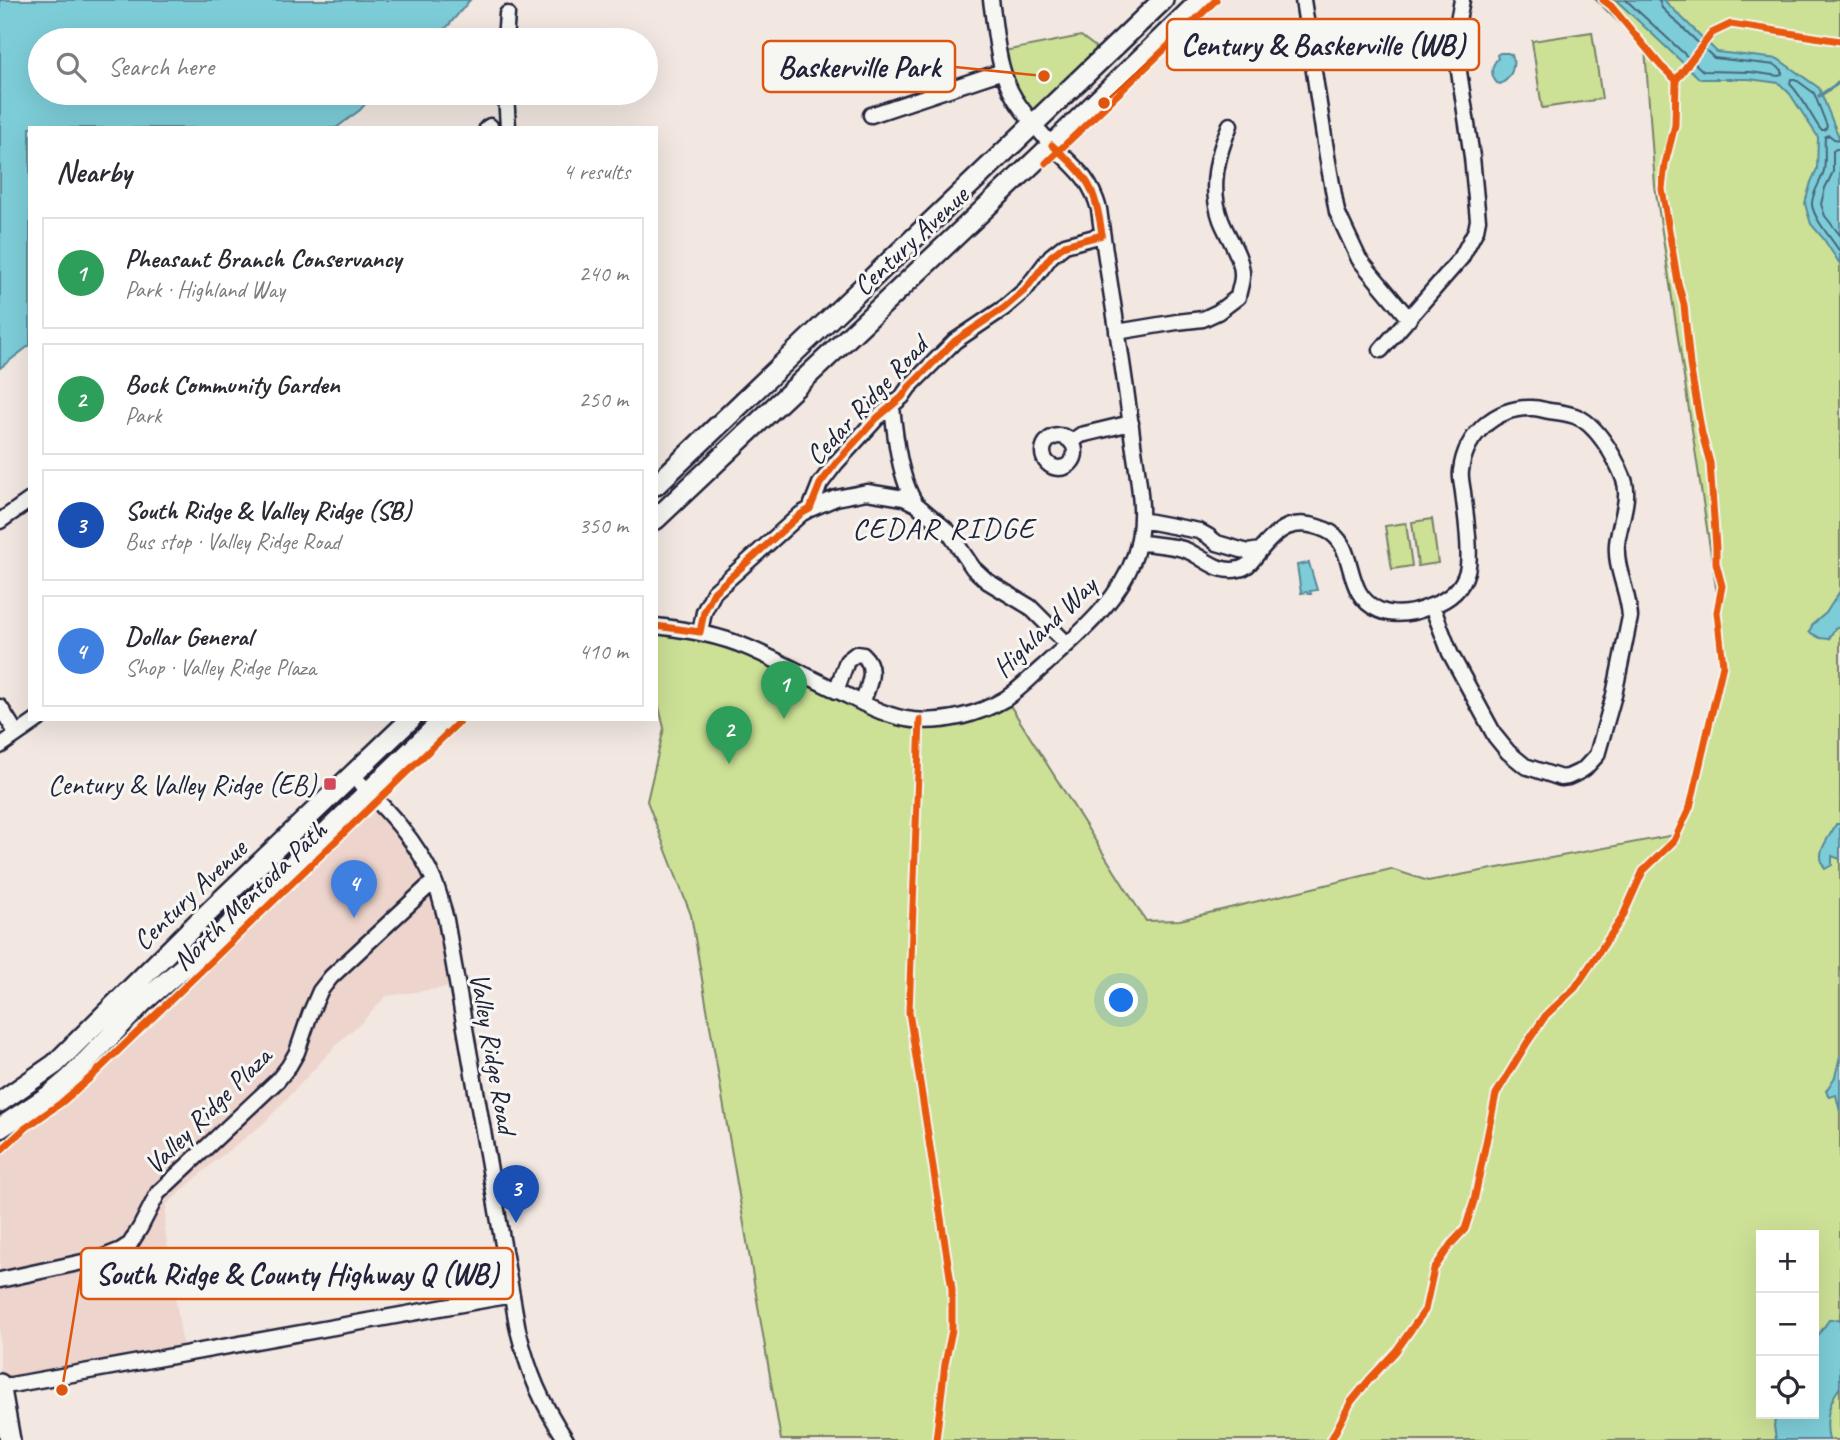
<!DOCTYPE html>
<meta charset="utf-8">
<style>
body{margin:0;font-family:Caveat,sans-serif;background:#f7f7f7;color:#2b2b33}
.controls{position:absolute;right:21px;bottom:21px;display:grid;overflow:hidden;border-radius:0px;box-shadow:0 7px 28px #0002}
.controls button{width:63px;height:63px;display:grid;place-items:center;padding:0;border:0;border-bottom:2px solid #e1e1e2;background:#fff;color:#2b2b33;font:35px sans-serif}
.you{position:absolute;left:1122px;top:1001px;width:24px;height:24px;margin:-18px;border:5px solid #fff;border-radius:50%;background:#1a73e8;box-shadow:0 0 0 10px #1a73e833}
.badge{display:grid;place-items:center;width:46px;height:46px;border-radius:50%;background:#2563eb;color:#fff;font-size:23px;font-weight:700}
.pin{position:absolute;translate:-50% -58px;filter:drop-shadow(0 2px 4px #0008)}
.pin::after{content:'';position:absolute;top:37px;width:24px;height:21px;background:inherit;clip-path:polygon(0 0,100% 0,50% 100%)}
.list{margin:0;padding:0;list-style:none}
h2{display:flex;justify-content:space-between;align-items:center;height:91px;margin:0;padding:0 28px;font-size:30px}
h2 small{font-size:23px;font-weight:400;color:#7c7c81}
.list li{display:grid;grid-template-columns:46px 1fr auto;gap:21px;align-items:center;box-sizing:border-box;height:112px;margin:0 14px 14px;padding:0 14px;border:2px solid #e1e1e2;border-radius:0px}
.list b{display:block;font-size:26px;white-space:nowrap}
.list p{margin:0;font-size:23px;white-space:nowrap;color:#7c7c81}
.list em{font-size:23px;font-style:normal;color:#7c7c81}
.icon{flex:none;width:38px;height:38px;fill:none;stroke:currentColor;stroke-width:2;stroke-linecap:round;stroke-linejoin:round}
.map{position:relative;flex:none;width:1840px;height:1440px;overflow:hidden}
.search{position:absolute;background:#fff;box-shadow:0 7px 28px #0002;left:28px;top:28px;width:630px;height:77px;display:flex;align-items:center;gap:18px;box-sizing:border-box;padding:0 24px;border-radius:38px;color:#7c7c81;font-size:26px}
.panel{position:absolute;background:#fff;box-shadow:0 7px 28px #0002;left:28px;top:126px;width:630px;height:595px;border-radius:0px}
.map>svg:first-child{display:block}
.built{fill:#edd4cc}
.green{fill:#cce196;stroke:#778268;stroke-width:2;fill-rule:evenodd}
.water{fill:#7dcdd8;stroke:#598999;stroke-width:2}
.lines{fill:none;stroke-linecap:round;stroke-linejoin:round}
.shore{stroke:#46667a;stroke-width:2}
.stream{stroke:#598999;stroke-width:3.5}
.minor-casing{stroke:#22223b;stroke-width:19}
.secondary-casing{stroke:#22223b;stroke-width:24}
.minor{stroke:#f6f6f2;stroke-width:14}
.secondary{stroke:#f6f6f2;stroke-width:19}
.cycleway-casing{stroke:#f6f6f2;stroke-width:11}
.cycleway{stroke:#e8590c;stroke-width:7}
.poi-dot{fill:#d1495b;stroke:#f6f6f2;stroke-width:2.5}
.labels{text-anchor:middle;stroke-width:6;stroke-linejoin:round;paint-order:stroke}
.street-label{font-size:28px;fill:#22223b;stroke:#f6f6f2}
.poi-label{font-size:28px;fill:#22223b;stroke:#f6f6f2;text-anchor:end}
.neighbourhood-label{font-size:30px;letter-spacing:2px;fill:#22223b;stroke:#f6f6f2}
.leader{fill:none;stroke:#de560e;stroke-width:2.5}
.callout-dot{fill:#de560e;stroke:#f6f6f2;stroke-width:2.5}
.callout{fill:#f6f6f2;stroke:#de560e;stroke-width:2.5}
.callout-label{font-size:30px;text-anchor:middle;font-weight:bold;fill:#22223b}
</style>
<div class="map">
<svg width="1840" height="1440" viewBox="0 0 1840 1440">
<rect width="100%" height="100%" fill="#f2e7e1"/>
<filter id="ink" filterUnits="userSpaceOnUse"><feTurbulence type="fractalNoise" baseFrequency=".0143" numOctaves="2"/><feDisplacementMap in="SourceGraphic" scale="14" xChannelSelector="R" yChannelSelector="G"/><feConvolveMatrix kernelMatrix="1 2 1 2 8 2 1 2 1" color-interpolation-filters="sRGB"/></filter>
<g filter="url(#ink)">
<path class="built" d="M368,791l56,69 33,126 -71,10 -23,25 -21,18 -78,84 -49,38 -49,44 -1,25 19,124 -184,30v-256l69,-49 71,-55 96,-92 69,-80z"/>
<path class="green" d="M1596,0h244v1440h-1059l-90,-525 -44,-114 17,-73 -8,-34v-68l44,6 145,63 89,26 72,-22 140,222 34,-1 211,-51 37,12 252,-47 45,-187 -70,-461 -10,-138zM1761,1235h53v179h-53z
M1592,32l10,67 -60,9 -10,-67z
M1081,36l25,19 -73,68 -34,-71z
M1432,519l6,44 -20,3 -6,-44z
M1406,523l6,43 -20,3 -7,-43z"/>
<path class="water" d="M0,0h470l-22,26 -19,14h-389v53h335l-15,17 -24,18h-306v217l-30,23z
M1616,0h48l53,52 61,7 41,29 21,52v124l-17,-26 -12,-14 -4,-13 -2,-8 6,-21 6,-13 1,-32 -28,-43 -11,-11 -30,-4h-49z
M1500,53h8l4,2c4,11 -1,24 -12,29l-3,-1c-7,-8 -6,-17 1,-25l-1,-3z
M1309,563l8,27 -7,1 1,3h-3l-1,-2 -6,1 -4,-28z
M1840,591v35l-5,2 -6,11 -9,-1 -11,-6 4,-8 13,-11z
M1836,824h4v35l-8,-3v9l-7,4c-11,-18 3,-28 11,-45z
M1840,1056v56l-4,-17 -7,2 -3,-6 9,-14z
M1840,1319v68c-12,16 -15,35 -11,53h-53l-2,-14 2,-12h38v-73l15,-21z"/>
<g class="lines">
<path class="shore" d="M1626,0l77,71 47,1 29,4 3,-2v-4l-7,-5 -61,-7 -52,-50 -3,-8
M1791,79h4l19,14 13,33 -2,4h-4c-11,-15 -18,-33 -31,-46z
M1840,140l-6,-1 -5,-4 -4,2c-1,10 1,22 -1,33 -2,11 -13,23 -12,35 2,14 20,34 28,47
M1840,149h-4l-3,2v21l-8,16 -4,16 4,12 15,19"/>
<path class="stream" d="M1819,96l21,-14"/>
<g class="minor-casing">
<path id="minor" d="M1303,0l24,156 10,56 22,47 50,60
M505,40l2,-26
M506,93l2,35
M871,115l132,-44
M487,128l3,-2
M1117,332l60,-10 26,-3 15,-7 20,-15c1,-7 4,-14 4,-21 1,-18 -15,-40 -21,-56 -12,-33 -4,-64 9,-95
M1381,350l80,-92 15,-28 2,-10 -6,-63 -14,-92 -2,-34 6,-31
M892,407c3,28 8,74 24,97
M1043 452a16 16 0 1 1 32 0a16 16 0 1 1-32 0Z
M1071,442l10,-7 50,-12
M810,509l26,-11 31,-6 37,6 12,6 32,27 25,37 14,13 43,26 37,37
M1141,520l58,11 9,5 9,7 31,9 12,-2
M0,521l30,-21
M1138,542c15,3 39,3 52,10 15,7 29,22 49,17 10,-2 13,-9 19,-16 20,-25 36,-37 68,-23 33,15 15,64 53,80 16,7 36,3 52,-4 17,-6 31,-16 36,-35 5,-19 -2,-59 -4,-79 -1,-7 -3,-15 -2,-21 4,-36 35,-65 72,-63 5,0 11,2 16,3 9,1 17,2 26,5 21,7 40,41 48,61 9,20 -4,46 -6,67 -2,26 12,48 13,73l-16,78 -17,60 -12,13 -6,4 -11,5 -7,1 -36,-12 -17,-14 -13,-16 -45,-83 -18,-47
M656,626c32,4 63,9 93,22 32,14 63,31 95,46 22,11 44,23 69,26 31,3 65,-5 92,-21 14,-9 27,-23 40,-34 34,-31 75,-65 90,-110 13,-40 2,-79 -3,-120 -9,-76 -23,-150 -33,-226 -9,-32 -25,-42 -47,-64 -13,-14 -27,-30 -37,-46 -18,-29 -19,-66 -24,-99
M700,632l4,-20 10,-20 87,-78 9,-5 10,-25 16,-21 41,-45 25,-21 7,-10 46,-46 49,-33 21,-18 26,-34 14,-11 37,-10
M836,691l11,-30 9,-7 7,1c15,14 5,32 -1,48
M0,707l17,27
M0,746l39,-27
M353,776c32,32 65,65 82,107 5,12 8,25 11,37l72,410c11,44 23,72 48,110
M0,1280l101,-22 20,-8 9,-6 10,-16 18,-35 120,-113 11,-14 8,-14 13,-38 10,-23 11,-14 103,-96
M0,1387l512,-92"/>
</g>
<g class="secondary-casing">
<path id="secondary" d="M656,485l507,-485
M656,519l396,-374 149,-145
M0,1102l55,-38 136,-135 220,-210
M0,1128l50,-33 19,-16 75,-78 64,-55 236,-227
M0,1384l10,56"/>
</g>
<use href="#minor" class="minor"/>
<use href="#secondary" class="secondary"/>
<g class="cycleway-casing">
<path id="cycleway" d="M1603,0l8,6 50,60 15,14
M1046,163l170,-163
M656,626l44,6 4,-20 10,-20 87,-78 9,-5 10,-25 16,-21 41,-45 25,-21 7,-10 46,-46 49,-33 21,-18 26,-34 14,-11 37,-10c-6,-48 -14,-58 -50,-90
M920,720l-11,292 43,277v41l-7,34 -9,76
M0,1151l24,-22 37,-26 30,-26 371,-358
M1331,1440l20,-38 18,-22 27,-29 29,-41 9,-41 17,-25 14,-15 9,-28 22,-107 31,-51 19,-28 29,-27 47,-70 21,-47 31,-30 16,-34 33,-142 -6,-53 5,-26 -6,-23v-16l-6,-84 -8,-29 -12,-69 -6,-60 -6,-22 -16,-94 3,-25 10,-39 1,-45 36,-47 19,-9 109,17"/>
</g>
<use href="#cycleway" class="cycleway"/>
</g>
</g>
<rect class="poi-dot" x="323" y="777" width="14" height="14" rx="3.5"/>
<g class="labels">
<g class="street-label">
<text transform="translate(910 240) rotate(-43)" y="10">Century Avenue</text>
<text transform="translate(866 400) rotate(-47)" y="10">Cedar Ridge Road</text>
<text transform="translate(1044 626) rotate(-44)" y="10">Highland Way</text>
<text transform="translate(189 894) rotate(-44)" y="10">Century Avenue</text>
<text transform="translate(249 895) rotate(-44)" y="10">North Mentoda Path</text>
<text transform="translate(494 1053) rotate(80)" y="10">Valley Ridge Road</text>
<text transform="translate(207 1110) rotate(-45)" y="10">Valley Ridge Plaza</text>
</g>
<g class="poi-label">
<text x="316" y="794">Century &amp; Valley Ridge (EB)</text>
</g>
<g class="neighbourhood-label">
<text x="944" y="538">CEDAR RIDGE</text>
</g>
</g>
<path class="leader" d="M1104 103L1167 45M1044 76L955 67M62 1390L81 1273"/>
<g class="callout-dot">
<circle cx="1104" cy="103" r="7"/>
<circle cx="1044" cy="76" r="7"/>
<circle cx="62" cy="1390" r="7"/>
</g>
<g class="callout">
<rect x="1167" y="19" width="312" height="51" rx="7"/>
<rect x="763" y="41" width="192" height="51" rx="7"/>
<rect x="81" y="1248" width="432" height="51" rx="7"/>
</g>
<g class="callout-label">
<text x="1323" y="55">Century &amp; Baskerville (WB)</text>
<text x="859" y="77">Baskerville Park</text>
<text x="297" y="1284">South Ridge &amp; County Highway Q (WB)</text>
</g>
</svg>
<div class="controls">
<button>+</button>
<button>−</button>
<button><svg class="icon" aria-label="locate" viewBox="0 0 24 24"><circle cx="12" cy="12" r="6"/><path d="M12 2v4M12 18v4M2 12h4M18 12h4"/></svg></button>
</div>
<div class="you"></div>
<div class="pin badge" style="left:784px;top:719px;background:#2e9e5b">1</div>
<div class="pin badge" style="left:729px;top:764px;background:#2e9e5b">2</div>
<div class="pin badge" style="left:516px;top:1223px;background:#1a4fb4">3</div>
<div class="pin badge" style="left:354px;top:918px;background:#3f7fe0">4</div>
<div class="search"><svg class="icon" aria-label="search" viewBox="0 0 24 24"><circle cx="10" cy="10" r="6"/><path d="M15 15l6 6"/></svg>Search here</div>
<section class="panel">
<h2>Nearby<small>4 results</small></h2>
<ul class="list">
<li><span class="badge" style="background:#2e9e5b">1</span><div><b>Pheasant Branch Conservancy</b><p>Park · Highland Way</p></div><em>240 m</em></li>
<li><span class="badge" style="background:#2e9e5b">2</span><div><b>Bock Community Garden</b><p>Park</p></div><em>250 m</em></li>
<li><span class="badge" style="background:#1a4fb4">3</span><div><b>South Ridge &amp; Valley Ridge (SB)</b><p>Bus stop · Valley Ridge Road</p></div><em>350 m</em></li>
<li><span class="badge" style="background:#3f7fe0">4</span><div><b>Dollar General</b><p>Shop · Valley Ridge Plaza</p></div><em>410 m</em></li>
</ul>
</section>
</div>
